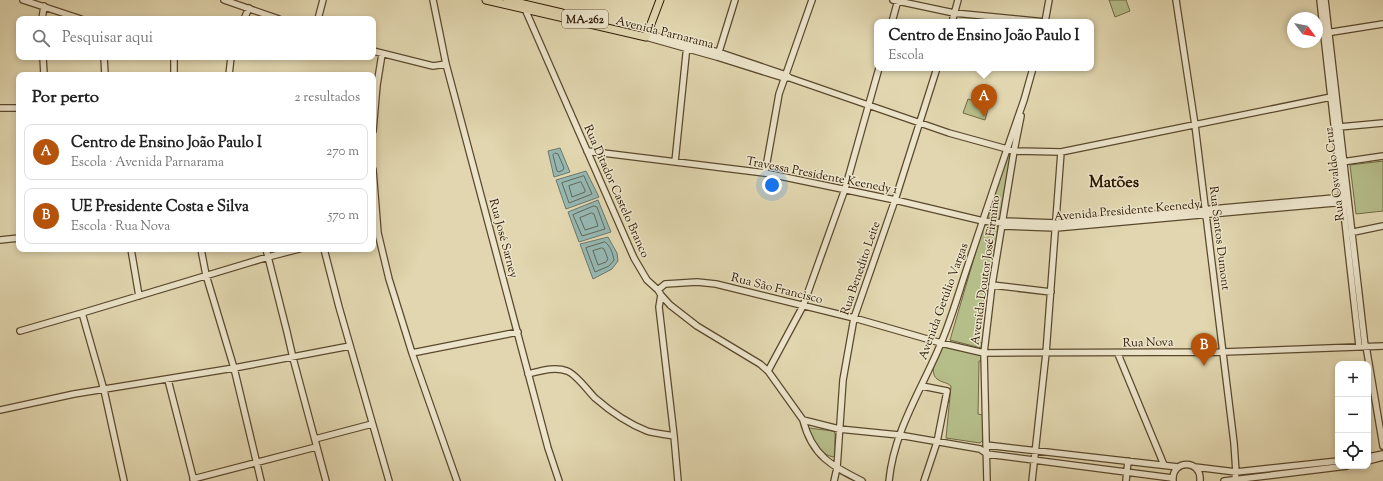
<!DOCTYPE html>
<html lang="pt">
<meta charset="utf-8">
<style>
body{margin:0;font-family:"Sorts Mill Goudy",serif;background:#f2f2f2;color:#222}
.controls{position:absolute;right:12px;bottom:12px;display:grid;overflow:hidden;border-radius:8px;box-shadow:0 2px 6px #0003}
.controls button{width:36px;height:36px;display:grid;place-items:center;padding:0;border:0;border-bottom:1px solid #e0e0e0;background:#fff;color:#222;font:20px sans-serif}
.compass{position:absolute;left:1287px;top:12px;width:36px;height:36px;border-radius:50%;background:#fff;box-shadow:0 2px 6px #0003;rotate:122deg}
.you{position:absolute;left:772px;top:185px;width:14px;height:14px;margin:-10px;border:3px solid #fff;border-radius:50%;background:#1a73e8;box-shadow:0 0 0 6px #1a73e833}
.badge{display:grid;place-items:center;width:26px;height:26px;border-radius:50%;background:#b45309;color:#fff;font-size:13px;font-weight:700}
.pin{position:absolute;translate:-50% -33px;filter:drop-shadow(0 1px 2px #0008)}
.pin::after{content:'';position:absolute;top:21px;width:14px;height:12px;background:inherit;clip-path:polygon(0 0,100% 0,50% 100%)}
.popup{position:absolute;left:874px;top:19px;width:220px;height:52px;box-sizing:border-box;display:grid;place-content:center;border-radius:8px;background:#fff;filter:drop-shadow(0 1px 3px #0005);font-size:13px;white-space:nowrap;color:#767676}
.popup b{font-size:15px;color:#222}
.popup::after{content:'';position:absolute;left:50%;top:100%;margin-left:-8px;border:8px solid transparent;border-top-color:#fff}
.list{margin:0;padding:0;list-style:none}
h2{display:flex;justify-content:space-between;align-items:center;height:52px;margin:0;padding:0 16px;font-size:17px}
h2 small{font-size:13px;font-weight:400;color:#767676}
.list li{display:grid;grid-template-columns:26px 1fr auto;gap:12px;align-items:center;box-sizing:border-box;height:56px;margin:0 8px 8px;padding:0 8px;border:1px solid #e0e0e0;border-radius:8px}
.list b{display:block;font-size:15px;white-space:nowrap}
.list p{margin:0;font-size:13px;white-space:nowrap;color:#767676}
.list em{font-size:13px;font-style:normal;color:#767676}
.icon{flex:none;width:22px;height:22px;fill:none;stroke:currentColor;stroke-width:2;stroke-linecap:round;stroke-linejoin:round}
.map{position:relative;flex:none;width:1383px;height:481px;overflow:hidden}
.search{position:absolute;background:#fff;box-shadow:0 2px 6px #0003;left:16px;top:16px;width:360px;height:44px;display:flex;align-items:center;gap:10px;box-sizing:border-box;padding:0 14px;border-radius:8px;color:#767676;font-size:15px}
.panel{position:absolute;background:#fff;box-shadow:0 2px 6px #0003;left:16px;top:72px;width:360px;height:180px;border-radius:8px}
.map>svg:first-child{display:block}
.green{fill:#b5bd89;stroke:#716a44}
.water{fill:#96b7b2;stroke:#6c776b}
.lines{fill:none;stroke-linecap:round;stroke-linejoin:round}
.shore{stroke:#626859;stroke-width:1}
.minor-casing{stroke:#5a482c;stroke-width:8}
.major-casing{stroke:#2d1800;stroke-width:9}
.minor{stroke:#ece4cb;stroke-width:5.5}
.major{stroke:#e1d6af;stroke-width:7}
.labels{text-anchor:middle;stroke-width:3;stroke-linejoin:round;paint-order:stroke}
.shield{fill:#ece4cb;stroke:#66553d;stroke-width:1}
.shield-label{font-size:11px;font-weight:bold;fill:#2d1800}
.street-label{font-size:12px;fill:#2d1800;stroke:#ece4cb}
.district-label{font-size:16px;font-weight:bold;fill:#2d1800;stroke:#ece4cb}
</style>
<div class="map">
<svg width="1383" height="481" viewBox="0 0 1383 481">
<rect width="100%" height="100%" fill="#e1d6af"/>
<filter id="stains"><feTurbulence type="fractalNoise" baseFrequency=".005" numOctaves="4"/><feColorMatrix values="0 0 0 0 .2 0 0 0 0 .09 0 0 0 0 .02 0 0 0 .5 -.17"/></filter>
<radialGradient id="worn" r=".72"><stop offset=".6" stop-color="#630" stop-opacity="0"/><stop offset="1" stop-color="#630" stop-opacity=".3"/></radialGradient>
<path class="green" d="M1109,0h17l4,11 -15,6z
M968,99l21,6 -4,15 -22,-7z
M1007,154l4,1 -10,66 -14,-3z
M1383,161v50l-27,3 -6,-49z
M984,224l15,3 -9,64 -5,-1 -7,52 5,1 -2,5 -31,-8z
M944,347l38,8 1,6h-4l-1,53 5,1v25l-3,3 -34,-5 5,-52c-4,-4 -9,-3 -14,-7 -9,-7 1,-27 7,-32z
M809,428l24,3 2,2v22l-2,2c-14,-3 -19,-16 -25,-27z"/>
<path class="water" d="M560,148l10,24 -16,5 -6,-26z
M586,171l13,26 -33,12 -10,-29z
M598,200l13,32 -32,10 -11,-30z
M608,237l9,16 1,8 -6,8 -19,10 -13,-35z"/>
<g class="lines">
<path class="shore" d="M555,153l3,1 6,14 -1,2 -4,2 -2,-1 -4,-16z
M584,176l8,18 -23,9 -7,-20z
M581,182l4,8v2l-13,5 -3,-11z
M594,206l3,1 8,22 -23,7 -9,-21z
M592,213l2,1 4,12 -13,4 -5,-12z
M605,242c5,3 8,12 9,18l-5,6 -14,6 -9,-24z
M602,248l2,1 4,10 -2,3 -8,3 -5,-14z"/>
<g class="minor-casing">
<path id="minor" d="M23,0l58,19
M224,0l55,19
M433,0l13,64 102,384 11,33
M893,0l61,13 91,9
M1176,0l19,125 39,318 2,29 -1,7
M1320,0l39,346
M1325,0l40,346
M525,9l109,249 13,22 11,10 3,5 9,10 27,21 63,38 8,7 35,49c9,36 29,46 59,61
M42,19l2,-13
M244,19l5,-11
M318,19l5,-19
M892,22l6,-22
M952,22l6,-22
M1045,22l4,-22
M1326,33l57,-9
M648,34l70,18 68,23 4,3 159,55 58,16 7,2 47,1 275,-56
M646,37l71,20 67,21h3
M373,51l60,15 13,-2
M718,55l17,-55
M43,57l1,18
M104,57l1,18
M174,75v-18
M229,75l2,-18
M0,108h19
M1339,127l44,-4
M373,131l4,-46 5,-31
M587,151l178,22 130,27 88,21 20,2
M675,162l12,-117
M1342,162l41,-6
M373,170l5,63 11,46 23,74 45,128
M765,173l14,-79 33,-94
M1003,221l53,2 289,-26
M1003,226l53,2 289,-26
M1349,233l34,-7
M0,240l19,-2
M131,249l8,47
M201,249l5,26 28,93 27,113
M266,249l21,83 6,26 33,123
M324,249l15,58 50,174
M992,285l59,7
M658,290l7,-6 32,-2 19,2 138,34 87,25 43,10 239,-1 160,-6
M661,295l-2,12 15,129 4,45
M82,313l22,77 20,91
M20,331l62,-18 186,-56 31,-8
M1366,346l17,100
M412,353l106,-21
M1118,354l46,111
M768,371l35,-65 42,-117 34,-121
M528,374c12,-3 27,-8 39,-3 9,3 21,20 28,27 15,13 34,26 52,33 9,3 19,3 27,5
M168,380l26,101
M922,386l25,5 -10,51 -13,39
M0,410l74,-16 160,-26 116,-22
M803,420l36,9 60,6 81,14 7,5 185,24
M315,439l57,-15
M986,445l192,22
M1368,457l15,-3
M1368,461l15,-4
M1195,467l41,5 102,-11
M193,479l123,-32
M834,481l3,-13 6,-88 11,-62 41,-118 42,-132
M889,481c5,-51 33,-92 52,-138 10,-23 17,-48 25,-72 19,-57 38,-114 58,-171l9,-32
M987,481l-3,-128 8,-68 22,-134 7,-35
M1032,481l14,-128 15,-201
M1126,481l2,-20
M1173,481c-2,-22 29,-22 27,0
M1224,481l123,-15"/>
</g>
<g class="major-casing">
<path id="major" d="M486,0l160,37 14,-37
M507,0l55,13"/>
</g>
<use href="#minor" class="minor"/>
<use href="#major" class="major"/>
</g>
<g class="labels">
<rect class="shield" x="562" y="10" width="46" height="18" rx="3"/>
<g class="shield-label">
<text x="585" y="23">MA-262</text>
</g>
<g class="street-label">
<text transform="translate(665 32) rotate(14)" y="4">Avenida Parnarama</text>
<text transform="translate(1334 174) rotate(-97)" y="4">Rua Osvaldo Cruz</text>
<text transform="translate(822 175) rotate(11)" y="4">Travessa Presidente Keenedy 1</text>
<text transform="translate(617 191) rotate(66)" y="4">Rua Ditador Castelo Branco</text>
<text transform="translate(1127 210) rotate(-5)" y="4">Avenida Presidente Keenedy</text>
<text transform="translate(504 238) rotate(75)" y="4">Rua José Sarney</text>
<text transform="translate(1220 238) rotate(83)" y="4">Rua Santos Dumont</text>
<text transform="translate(860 268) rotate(-71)" y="4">Rua Benedito Leite</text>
<text transform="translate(985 270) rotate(-82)" y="4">Avenida Doutor José Firmino</text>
<text transform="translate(777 288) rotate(14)" y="4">Rua São Francisco</text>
<text transform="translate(943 301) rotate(-70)" y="4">Avenida Getúlio Vargas</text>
<text transform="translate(1148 342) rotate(-1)" y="4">Rua Nova</text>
</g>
<g class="district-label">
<text x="1114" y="187">Matões</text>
</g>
</g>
<rect width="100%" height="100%" filter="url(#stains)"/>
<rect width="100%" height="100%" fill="url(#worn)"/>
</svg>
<div class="controls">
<button>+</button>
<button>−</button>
<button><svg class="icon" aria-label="locate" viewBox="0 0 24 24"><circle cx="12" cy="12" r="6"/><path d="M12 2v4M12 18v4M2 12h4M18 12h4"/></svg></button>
</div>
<svg class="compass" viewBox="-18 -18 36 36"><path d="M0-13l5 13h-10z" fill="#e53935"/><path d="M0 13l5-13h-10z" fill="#767676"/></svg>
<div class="you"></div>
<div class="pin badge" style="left:984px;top:117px">A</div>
<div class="popup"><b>Centro de Ensino João Paulo I</b>Escola</div>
<div class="pin badge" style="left:1204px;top:366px">B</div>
<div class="search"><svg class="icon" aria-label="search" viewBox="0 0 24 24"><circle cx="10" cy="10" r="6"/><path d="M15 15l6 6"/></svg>Pesquisar aqui</div>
<section class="panel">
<h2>Por perto<small>2 resultados</small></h2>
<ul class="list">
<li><span class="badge">A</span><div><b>Centro de Ensino João Paulo I</b><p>Escola · Avenida Parnarama</p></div><em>270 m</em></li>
<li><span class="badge">B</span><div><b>UE Presidente Costa e Silva</b><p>Escola · Rua Nova</p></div><em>570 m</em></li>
</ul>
</section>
</div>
